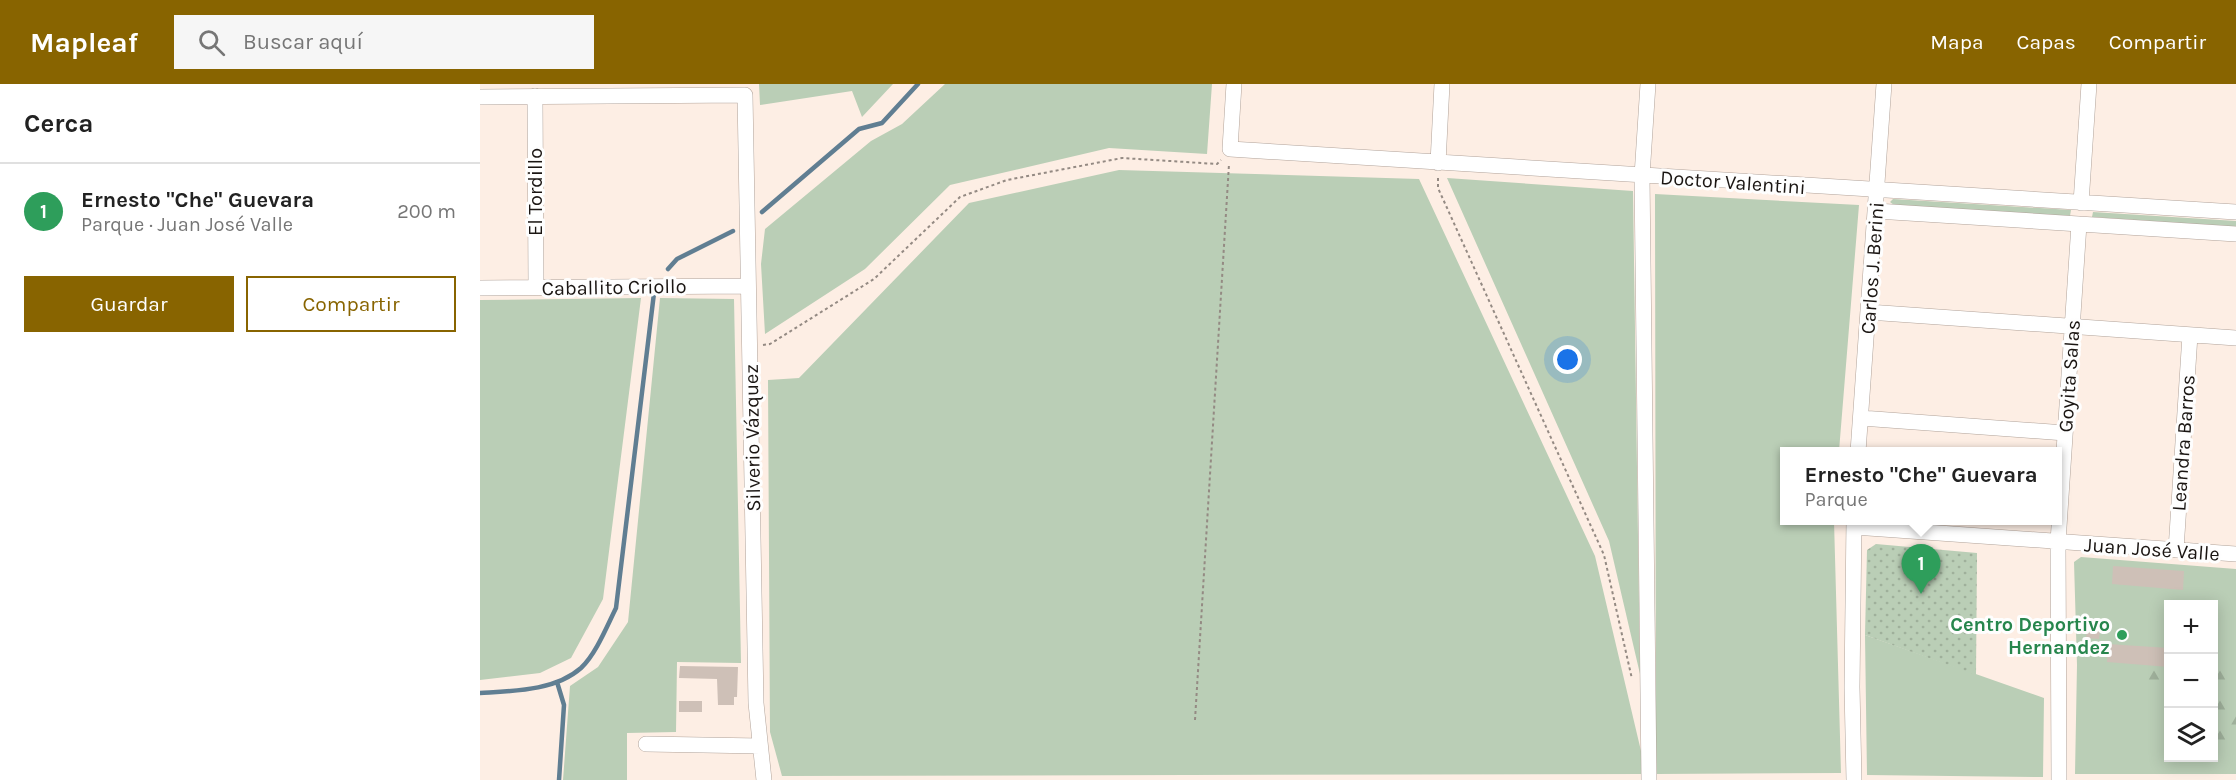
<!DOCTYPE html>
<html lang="es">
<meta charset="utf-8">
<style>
body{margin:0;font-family:Karla,sans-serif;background:#f6f6f6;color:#222}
.controls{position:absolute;right:18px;bottom:18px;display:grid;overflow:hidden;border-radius:0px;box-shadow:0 3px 15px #0003}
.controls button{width:54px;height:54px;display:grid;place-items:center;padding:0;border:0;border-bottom:2px solid #e0e0e0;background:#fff;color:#222;font:30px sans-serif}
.you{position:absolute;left:1088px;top:276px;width:21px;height:21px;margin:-15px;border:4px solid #fff;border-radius:50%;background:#1a73e8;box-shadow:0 0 0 9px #1a73e833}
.badge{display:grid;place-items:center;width:39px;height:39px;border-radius:50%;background:#886400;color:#fff;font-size:20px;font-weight:700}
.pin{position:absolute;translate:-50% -50px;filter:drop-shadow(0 2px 3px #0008)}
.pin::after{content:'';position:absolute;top:32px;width:21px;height:18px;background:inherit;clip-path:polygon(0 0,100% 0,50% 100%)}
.popup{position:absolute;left:1300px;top:363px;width:282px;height:78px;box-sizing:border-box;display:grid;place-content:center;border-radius:0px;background:#fff;filter:drop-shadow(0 2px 4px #0005);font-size:20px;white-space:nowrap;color:#767676}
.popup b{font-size:22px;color:#222}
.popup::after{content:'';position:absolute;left:50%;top:100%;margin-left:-12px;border:12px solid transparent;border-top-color:#fff}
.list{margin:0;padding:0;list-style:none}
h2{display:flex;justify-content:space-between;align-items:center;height:78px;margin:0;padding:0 24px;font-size:26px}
h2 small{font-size:20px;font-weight:400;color:#767676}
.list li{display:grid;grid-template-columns:39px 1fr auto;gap:18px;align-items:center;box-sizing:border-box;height:96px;padding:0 24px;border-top:2px solid #e0e0e0}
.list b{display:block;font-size:22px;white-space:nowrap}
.list p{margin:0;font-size:20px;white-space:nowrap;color:#767676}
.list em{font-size:20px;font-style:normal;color:#767676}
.actions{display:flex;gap:12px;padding:18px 24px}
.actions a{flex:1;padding:14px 0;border:2px solid #886400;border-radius:0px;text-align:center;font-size:21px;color:#886400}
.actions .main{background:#886400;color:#fff}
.icon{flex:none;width:33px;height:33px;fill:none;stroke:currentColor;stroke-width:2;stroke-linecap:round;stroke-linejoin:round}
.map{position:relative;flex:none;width:1756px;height:696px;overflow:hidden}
header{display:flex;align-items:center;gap:36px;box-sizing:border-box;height:84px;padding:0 30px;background:#886400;color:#fff}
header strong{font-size:28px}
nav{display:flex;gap:33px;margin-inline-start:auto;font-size:21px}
.search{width:420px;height:54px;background:#f6f6f6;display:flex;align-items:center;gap:15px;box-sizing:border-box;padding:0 21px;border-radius:0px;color:#767676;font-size:22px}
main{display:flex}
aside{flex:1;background:#fff}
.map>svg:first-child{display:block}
.grass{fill:#baceb6;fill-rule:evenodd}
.forest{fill:url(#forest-firs)}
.park{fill:url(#park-dots)}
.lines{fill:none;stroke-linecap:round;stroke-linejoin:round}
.stream{stroke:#607e92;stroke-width:4.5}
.building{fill:#cec0b7}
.street-casing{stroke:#b1a39a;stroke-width:16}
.path{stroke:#948a83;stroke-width:2;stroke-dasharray:3 3;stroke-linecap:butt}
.street{stroke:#fff;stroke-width:15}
.leisure-dot{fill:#2e9e5b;stroke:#fefefe;stroke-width:2}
.labels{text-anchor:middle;stroke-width:6;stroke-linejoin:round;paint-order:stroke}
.street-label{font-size:20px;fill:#1a1512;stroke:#fefefe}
.leisure-label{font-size:20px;font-weight:bold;fill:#27864d;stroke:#fefefe;text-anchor:end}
</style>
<header>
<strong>Mapleaf</strong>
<div class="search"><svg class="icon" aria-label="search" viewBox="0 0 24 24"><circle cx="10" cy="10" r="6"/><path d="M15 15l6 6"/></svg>Buscar aquí</div>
<nav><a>Mapa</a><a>Capas</a><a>Compartir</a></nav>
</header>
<main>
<aside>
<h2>Cerca<small></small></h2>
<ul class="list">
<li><span class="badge" style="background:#2e9e5b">1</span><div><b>Ernesto &quot;Che&quot; Guevara</b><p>Parque · Juan José Valle</p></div><em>200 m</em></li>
</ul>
<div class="actions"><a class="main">Guardar</a><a>Compartir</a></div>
</aside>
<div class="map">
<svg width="1756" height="696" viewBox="0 0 1756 696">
<defs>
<pattern id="forest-firs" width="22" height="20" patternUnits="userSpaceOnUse" patternTransform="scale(1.5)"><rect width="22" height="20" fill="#baceb6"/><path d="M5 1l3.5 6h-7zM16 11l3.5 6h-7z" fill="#9fb09b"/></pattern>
<pattern id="park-dots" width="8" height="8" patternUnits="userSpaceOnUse" patternTransform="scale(1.5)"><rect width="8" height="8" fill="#baceb6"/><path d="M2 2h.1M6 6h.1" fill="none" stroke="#9fb09b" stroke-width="1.8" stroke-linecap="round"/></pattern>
</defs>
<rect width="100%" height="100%" fill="#fdeee4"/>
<path class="grass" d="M279,0h134l-31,33 -10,-26 -92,14z
M465,0h267l-5,70 -98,-6 -159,37 -85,84 -100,65 -4,-70 4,-35 106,-88 31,-17z
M639,86l300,9 176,377 46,195 1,23 -860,2 -12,-44 -2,-352 31,-2 170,-175z
M967,94l186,13 7,483 -31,-133z
M1175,110l204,11 -20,246 -55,1v68l50,1 7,252 -185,1z
M1413,115l178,11 -1,6 -176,-11 -4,-3z
M1613,128l143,9v6l-144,-10z
M161,214l-38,301 -32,59 -31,15 -60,7v-380z
M180,214l74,1 7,364 -64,-1 -1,70 -49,1v47h-64l7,-94 28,-19 30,-45z
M1601,473l155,12v205h-161l2,-109 -3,-103zM1688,520h46v154h-46z
M1385,551l179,63 -1,79 -176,-2z"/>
<path class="forest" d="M1734,571h5l4,8 -1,3 9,6 -7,19 7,13 5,3v24l-10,-2 2,18 -8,3 -6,-8z
M1669,579l19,2v20l-21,-3 -8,-13z"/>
<path class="park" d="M1396,460l101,9 -1,122 -111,-40 2,-85z"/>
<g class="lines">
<path class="stream" d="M282,128l97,-83 23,-6 36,-39
M188,185l9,-10 56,-28
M77,598l7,23 -5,75
M0,609c33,-2 75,-2 101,-25 15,-14 26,-42 35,-60l38,-315"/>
</g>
<path class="building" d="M1633,482l71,5 -1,19 -71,-6z
M1608,536l13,1 -2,18 -13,-1z
M1628,560l61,4v19l-62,-5z
M200,582l58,1 -1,30h-3v8h-16l-1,-26 -38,-1z
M199,617h23v11h-23z"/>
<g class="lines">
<g class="street-casing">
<path id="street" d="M754,0l-4,65 1006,63
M1168,0l-6,92 7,604
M55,12l1,192
M0,13l265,-2 11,608 8,77
M958,79l4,-79
M1601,119l8,-119
M1396,127l360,23
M0,204l268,-2
M1388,228l368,26
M1381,334l204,15
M1378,368l26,-368
M1374,443l382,27
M1696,466l14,-215
M166,660l114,2
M1374,696l-2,-93 2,-167
M1579,696l-1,-238 21,-318"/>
</g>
<path class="path" d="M958,94v10l166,367 28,124
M283,261l7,-1 104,-65 86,-82 47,-17 115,-22 95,6 4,-4
M715,636l34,-556"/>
<use href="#street" class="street"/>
</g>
<circle class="leisure-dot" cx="1642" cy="551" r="6"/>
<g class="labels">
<g class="street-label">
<text transform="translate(1253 98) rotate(4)" y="7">Doctor Valentini</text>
<text transform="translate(55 108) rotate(-90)" y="7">El Tordillo</text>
<text transform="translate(1392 184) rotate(-86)" y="7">Carlos J. Berini</text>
<text transform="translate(134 203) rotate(-1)" y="7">Caballito Criollo</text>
<text transform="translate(1589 292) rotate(-86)" y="7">Goyita Salas</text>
<text transform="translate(272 354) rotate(-91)" y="7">Silverio Vázquez</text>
<text transform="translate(1703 359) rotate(-86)" y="7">Leandra Barros</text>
<text transform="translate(1672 465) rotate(4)" y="7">Juan José Valle</text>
</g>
<g class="leisure-label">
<text x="1630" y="547">Centro Deportivo<tspan x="1630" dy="23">Hernandez</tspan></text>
</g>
</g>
</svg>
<div class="controls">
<button>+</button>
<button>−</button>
<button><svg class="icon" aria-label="layers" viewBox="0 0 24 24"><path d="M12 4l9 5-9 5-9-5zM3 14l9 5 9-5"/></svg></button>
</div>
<div class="you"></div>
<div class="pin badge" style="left:1441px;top:510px;background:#2e9e5b">1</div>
<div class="popup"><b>Ernesto &quot;Che&quot; Guevara</b>Parque</div>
</div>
</main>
